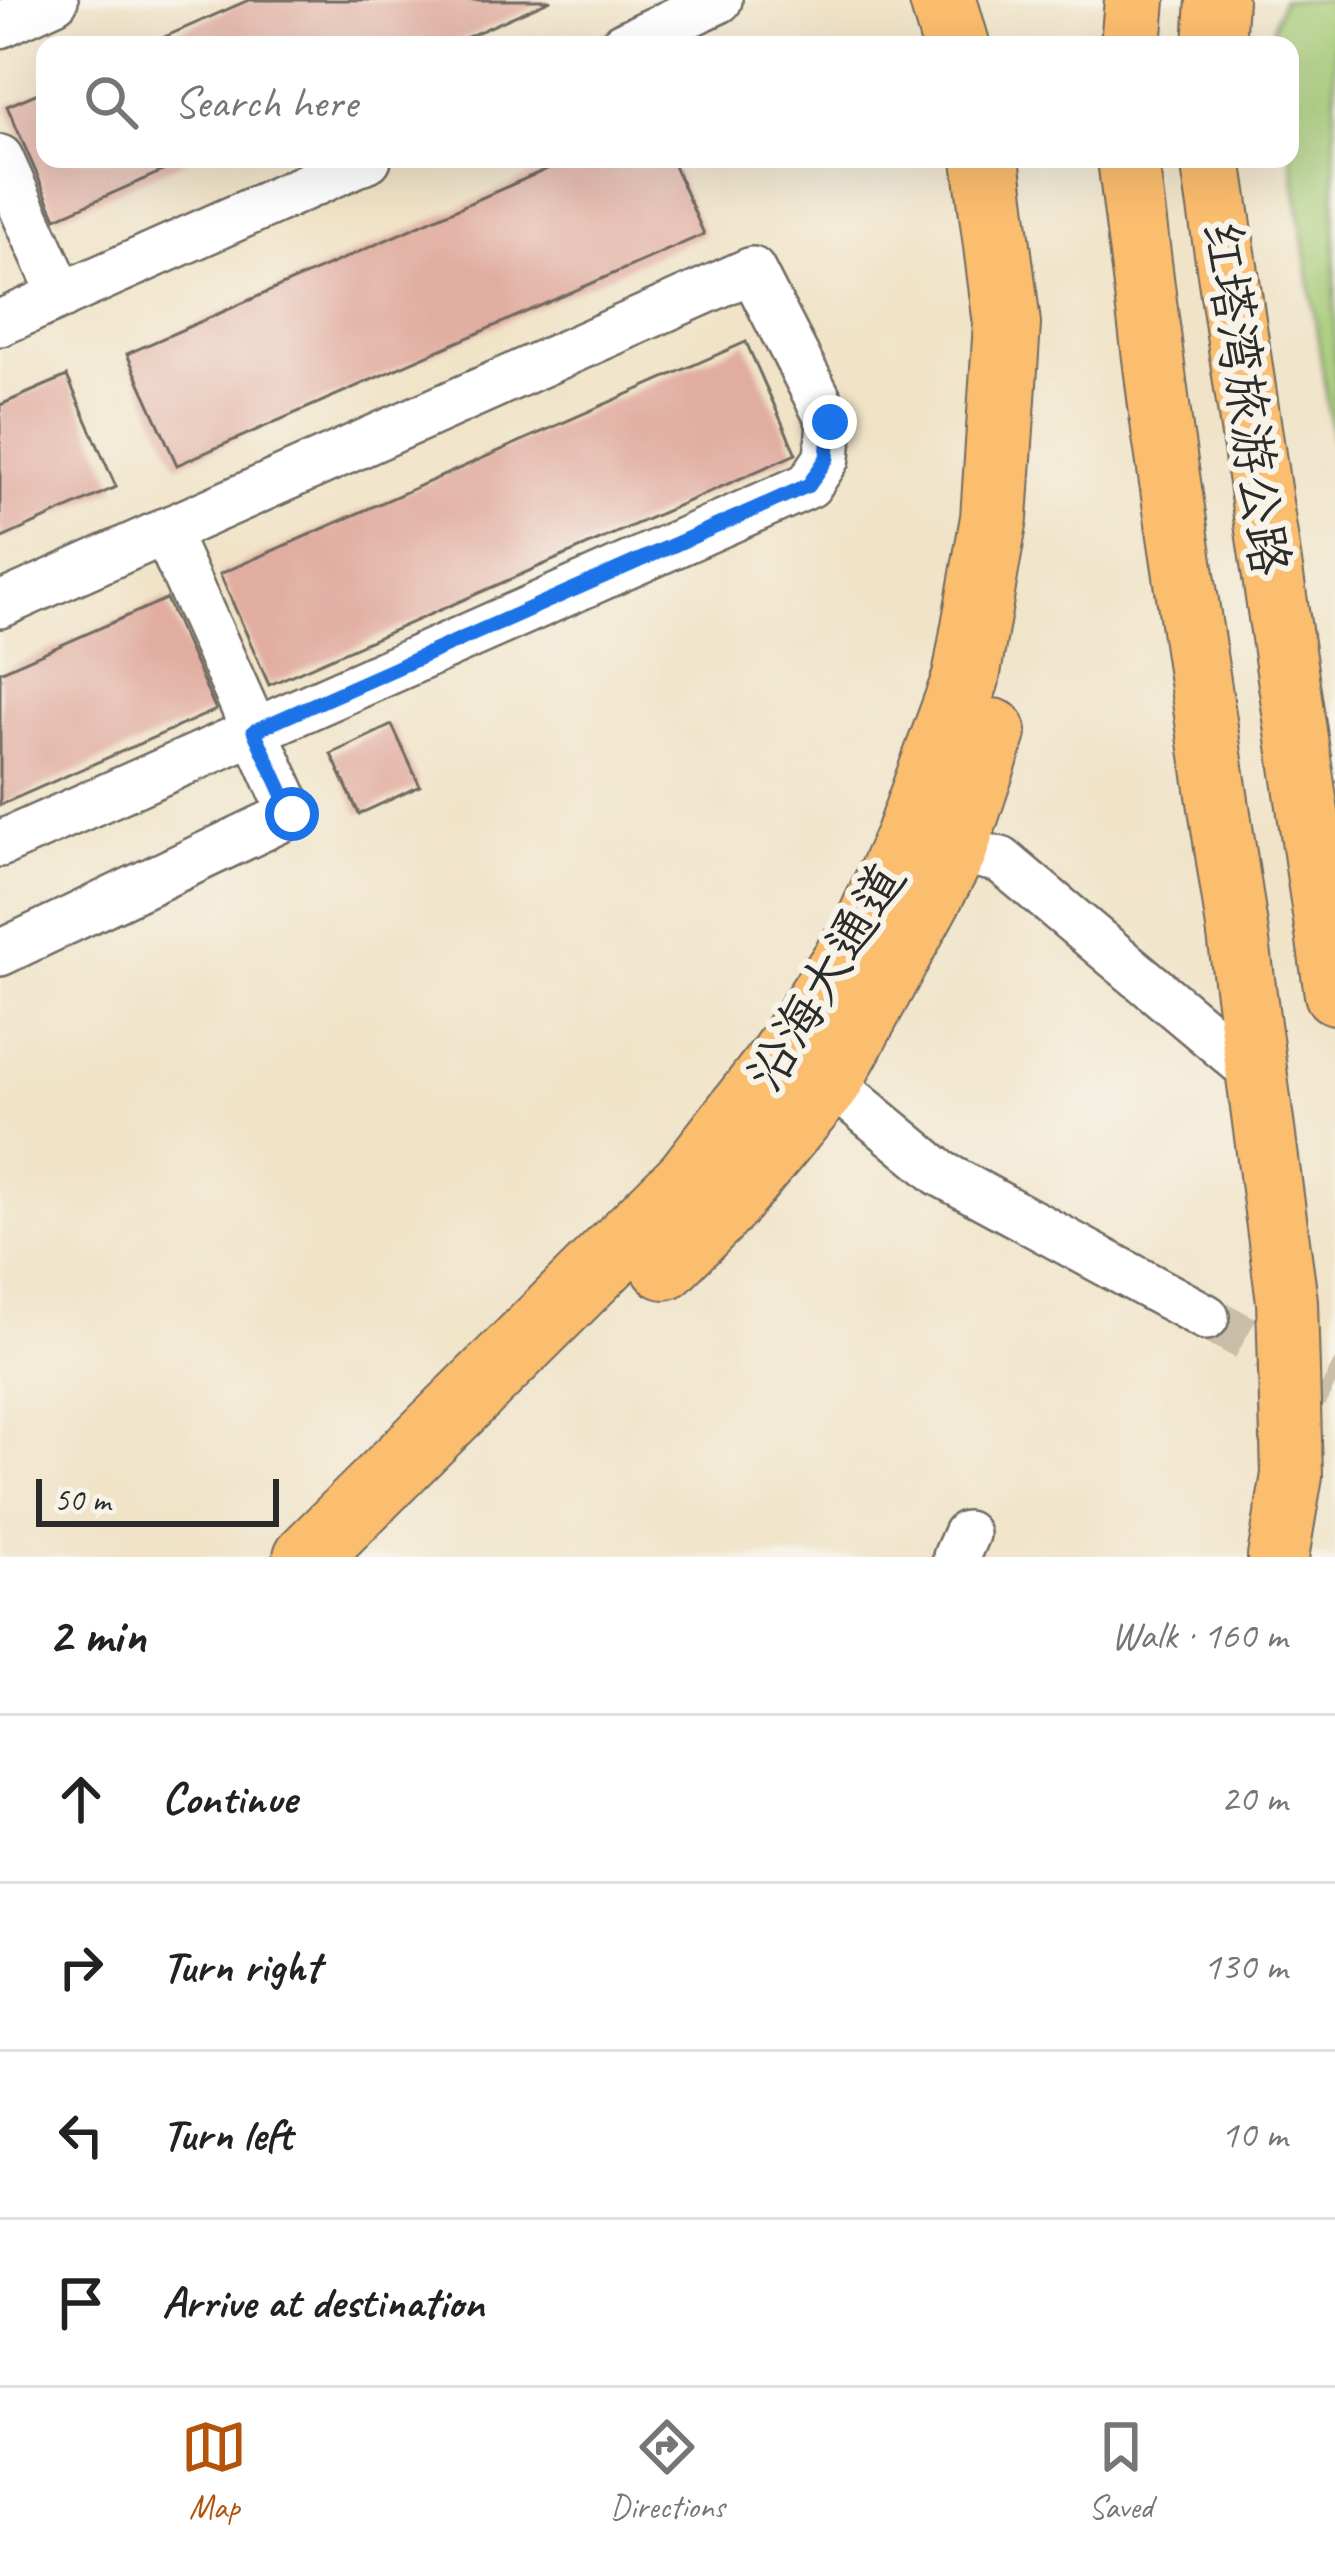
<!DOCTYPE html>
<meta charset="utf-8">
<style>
body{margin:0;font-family:Caveat,"LXGW WenKai TC",sans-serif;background:#f2f2f2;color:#222}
.scale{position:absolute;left:36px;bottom:30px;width:243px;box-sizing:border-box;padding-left:12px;border:6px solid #2b2b2b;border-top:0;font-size:33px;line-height:42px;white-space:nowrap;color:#2b2b2b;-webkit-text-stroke:9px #f7f3e8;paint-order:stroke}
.stop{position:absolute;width:36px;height:36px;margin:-27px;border:9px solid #1a73e8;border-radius:50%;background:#fff}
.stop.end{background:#1a73e8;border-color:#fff;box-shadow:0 3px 12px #0008}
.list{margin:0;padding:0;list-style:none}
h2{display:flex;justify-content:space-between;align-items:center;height:156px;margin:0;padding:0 48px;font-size:51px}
h2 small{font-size:39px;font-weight:400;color:#767676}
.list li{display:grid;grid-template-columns:78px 1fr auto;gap:36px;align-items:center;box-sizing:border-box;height:168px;padding:0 48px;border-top:3px solid #e0e0e0}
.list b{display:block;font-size:45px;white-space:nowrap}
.list em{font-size:39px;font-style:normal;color:#767676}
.icon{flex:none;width:66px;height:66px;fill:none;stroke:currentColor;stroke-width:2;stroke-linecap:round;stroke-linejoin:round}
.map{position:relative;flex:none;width:1335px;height:1557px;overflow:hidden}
.search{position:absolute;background:#fff;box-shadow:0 12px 48px #0002;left:36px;right:36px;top:36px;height:132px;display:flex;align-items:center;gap:30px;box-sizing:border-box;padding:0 42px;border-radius:24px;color:#767676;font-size:45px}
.sheet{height:828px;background:#fff}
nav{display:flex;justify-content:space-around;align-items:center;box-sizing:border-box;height:168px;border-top:3px solid #e0e0e0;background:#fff;font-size:33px;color:#767676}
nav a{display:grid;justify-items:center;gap:6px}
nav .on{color:#b45309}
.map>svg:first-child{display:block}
.green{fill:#a3c974;stroke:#677a50;stroke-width:3}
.building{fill:#e1ada1}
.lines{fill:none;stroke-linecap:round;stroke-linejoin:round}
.minor-tunnel{stroke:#c9bea8;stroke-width:45;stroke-dasharray:45 22;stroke-linecap:butt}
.minor-casing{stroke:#706b62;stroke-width:50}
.major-casing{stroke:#706b62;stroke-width:64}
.highway-casing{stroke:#706b62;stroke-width:70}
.minor{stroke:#fff;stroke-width:45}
.major{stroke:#fbbd6e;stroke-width:60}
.highway{stroke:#fbbd6e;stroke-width:66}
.route{stroke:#1a73e8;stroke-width:15}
.labels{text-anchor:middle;stroke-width:12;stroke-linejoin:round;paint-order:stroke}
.street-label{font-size:51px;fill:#2b2b2b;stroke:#f7f3e8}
</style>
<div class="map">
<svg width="1335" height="1557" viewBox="0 0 1335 1557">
<rect width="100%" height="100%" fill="#f7f3e8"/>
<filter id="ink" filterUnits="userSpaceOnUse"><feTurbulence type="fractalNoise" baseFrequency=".00833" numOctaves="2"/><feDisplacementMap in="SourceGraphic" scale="24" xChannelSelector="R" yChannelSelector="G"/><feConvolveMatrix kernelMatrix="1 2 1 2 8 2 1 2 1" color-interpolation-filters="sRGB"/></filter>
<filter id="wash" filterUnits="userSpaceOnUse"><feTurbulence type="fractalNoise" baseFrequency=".004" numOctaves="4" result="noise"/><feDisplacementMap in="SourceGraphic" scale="48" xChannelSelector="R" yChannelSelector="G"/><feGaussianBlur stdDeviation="2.7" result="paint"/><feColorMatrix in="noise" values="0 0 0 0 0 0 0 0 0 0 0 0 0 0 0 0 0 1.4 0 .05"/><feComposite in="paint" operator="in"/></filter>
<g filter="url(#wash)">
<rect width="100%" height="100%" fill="#f0e3c7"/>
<path class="green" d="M1282,0h53v456l-45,-309v-102h-15l-2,-19z"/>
<g id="blocks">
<path class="building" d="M249,0h302l-102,45h-303z
M45,90v69h145l-134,59 -49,-112z
M570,159h101l33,75 -527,231 -50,-111z
M746,342l50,112 -527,231 -49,-111z
M67,376l49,111 -116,52v-134z
M166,599l50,111 -216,95v-133z
M392,725l28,61 -61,28 -28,-60z"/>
</g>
</g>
<g filter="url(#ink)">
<use href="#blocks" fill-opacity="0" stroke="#706b62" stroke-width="3"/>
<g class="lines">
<path class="minor-tunnel" d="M1206,1317l129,69"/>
<g class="minor-casing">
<path id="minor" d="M0,25l55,-25
M623,45l96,-45
M0,158l62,138
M0,323l368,-164
M0,605l752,-335 78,152 -3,36 -18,27 -809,359
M927,843l74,17 256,215
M0,953l292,-139 -127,-283
M829,1081l111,92 266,144
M956,1557l10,-23"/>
</g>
<g class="major-casing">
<path id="major" d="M1131,45l4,-45
M1214,45l3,-45
M1128,159l34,270 75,498 50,374 5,174 -14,82
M1211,159l124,835"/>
</g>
<g class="highway-casing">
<path id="highway" d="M943,0l13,45
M665,1266l58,-58 106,-127 124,-229 40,-120
M307,1557l382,-379 92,-119 87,-133 40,-89 58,-159 28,-160 13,-194 -21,-165"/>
</g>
<use href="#minor" class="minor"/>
<use href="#major" class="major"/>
<use href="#highway" class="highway"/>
</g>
</g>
<g class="lines" filter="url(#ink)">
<path class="route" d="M292,814l-38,-83 555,-246 18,-27 3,-36"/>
</g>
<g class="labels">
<g class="street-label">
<text transform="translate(1247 398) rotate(82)" y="18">红塔湾旅游公路</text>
<text transform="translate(825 976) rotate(-59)" y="18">沿海大通道</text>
</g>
</g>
</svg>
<div class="scale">50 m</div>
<div class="stop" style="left:292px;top:814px"></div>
<div class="stop end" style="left:830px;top:422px"></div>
<div class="search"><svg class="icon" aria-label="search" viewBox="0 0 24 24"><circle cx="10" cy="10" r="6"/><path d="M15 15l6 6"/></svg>Search here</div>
</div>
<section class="sheet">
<h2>2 min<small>Walk · 160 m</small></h2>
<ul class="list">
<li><svg class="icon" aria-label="ahead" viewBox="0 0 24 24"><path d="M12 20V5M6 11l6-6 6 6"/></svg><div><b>Continue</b></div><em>20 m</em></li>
<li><svg class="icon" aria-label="right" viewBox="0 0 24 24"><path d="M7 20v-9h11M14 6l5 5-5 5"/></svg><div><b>Turn right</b></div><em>130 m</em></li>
<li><svg class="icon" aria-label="left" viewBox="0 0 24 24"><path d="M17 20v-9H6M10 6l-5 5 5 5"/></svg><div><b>Turn left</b></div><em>10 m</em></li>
<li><svg class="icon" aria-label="arrive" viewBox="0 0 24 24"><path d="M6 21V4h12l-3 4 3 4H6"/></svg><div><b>Arrive at destination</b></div></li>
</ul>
</section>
<nav>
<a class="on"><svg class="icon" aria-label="map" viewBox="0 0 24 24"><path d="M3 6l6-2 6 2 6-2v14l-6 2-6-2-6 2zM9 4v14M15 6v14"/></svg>Map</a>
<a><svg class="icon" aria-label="directions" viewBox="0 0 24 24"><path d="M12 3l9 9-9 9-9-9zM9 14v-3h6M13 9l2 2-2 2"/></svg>Directions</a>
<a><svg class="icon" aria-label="saved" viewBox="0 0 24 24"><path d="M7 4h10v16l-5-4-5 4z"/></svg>Saved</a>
</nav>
